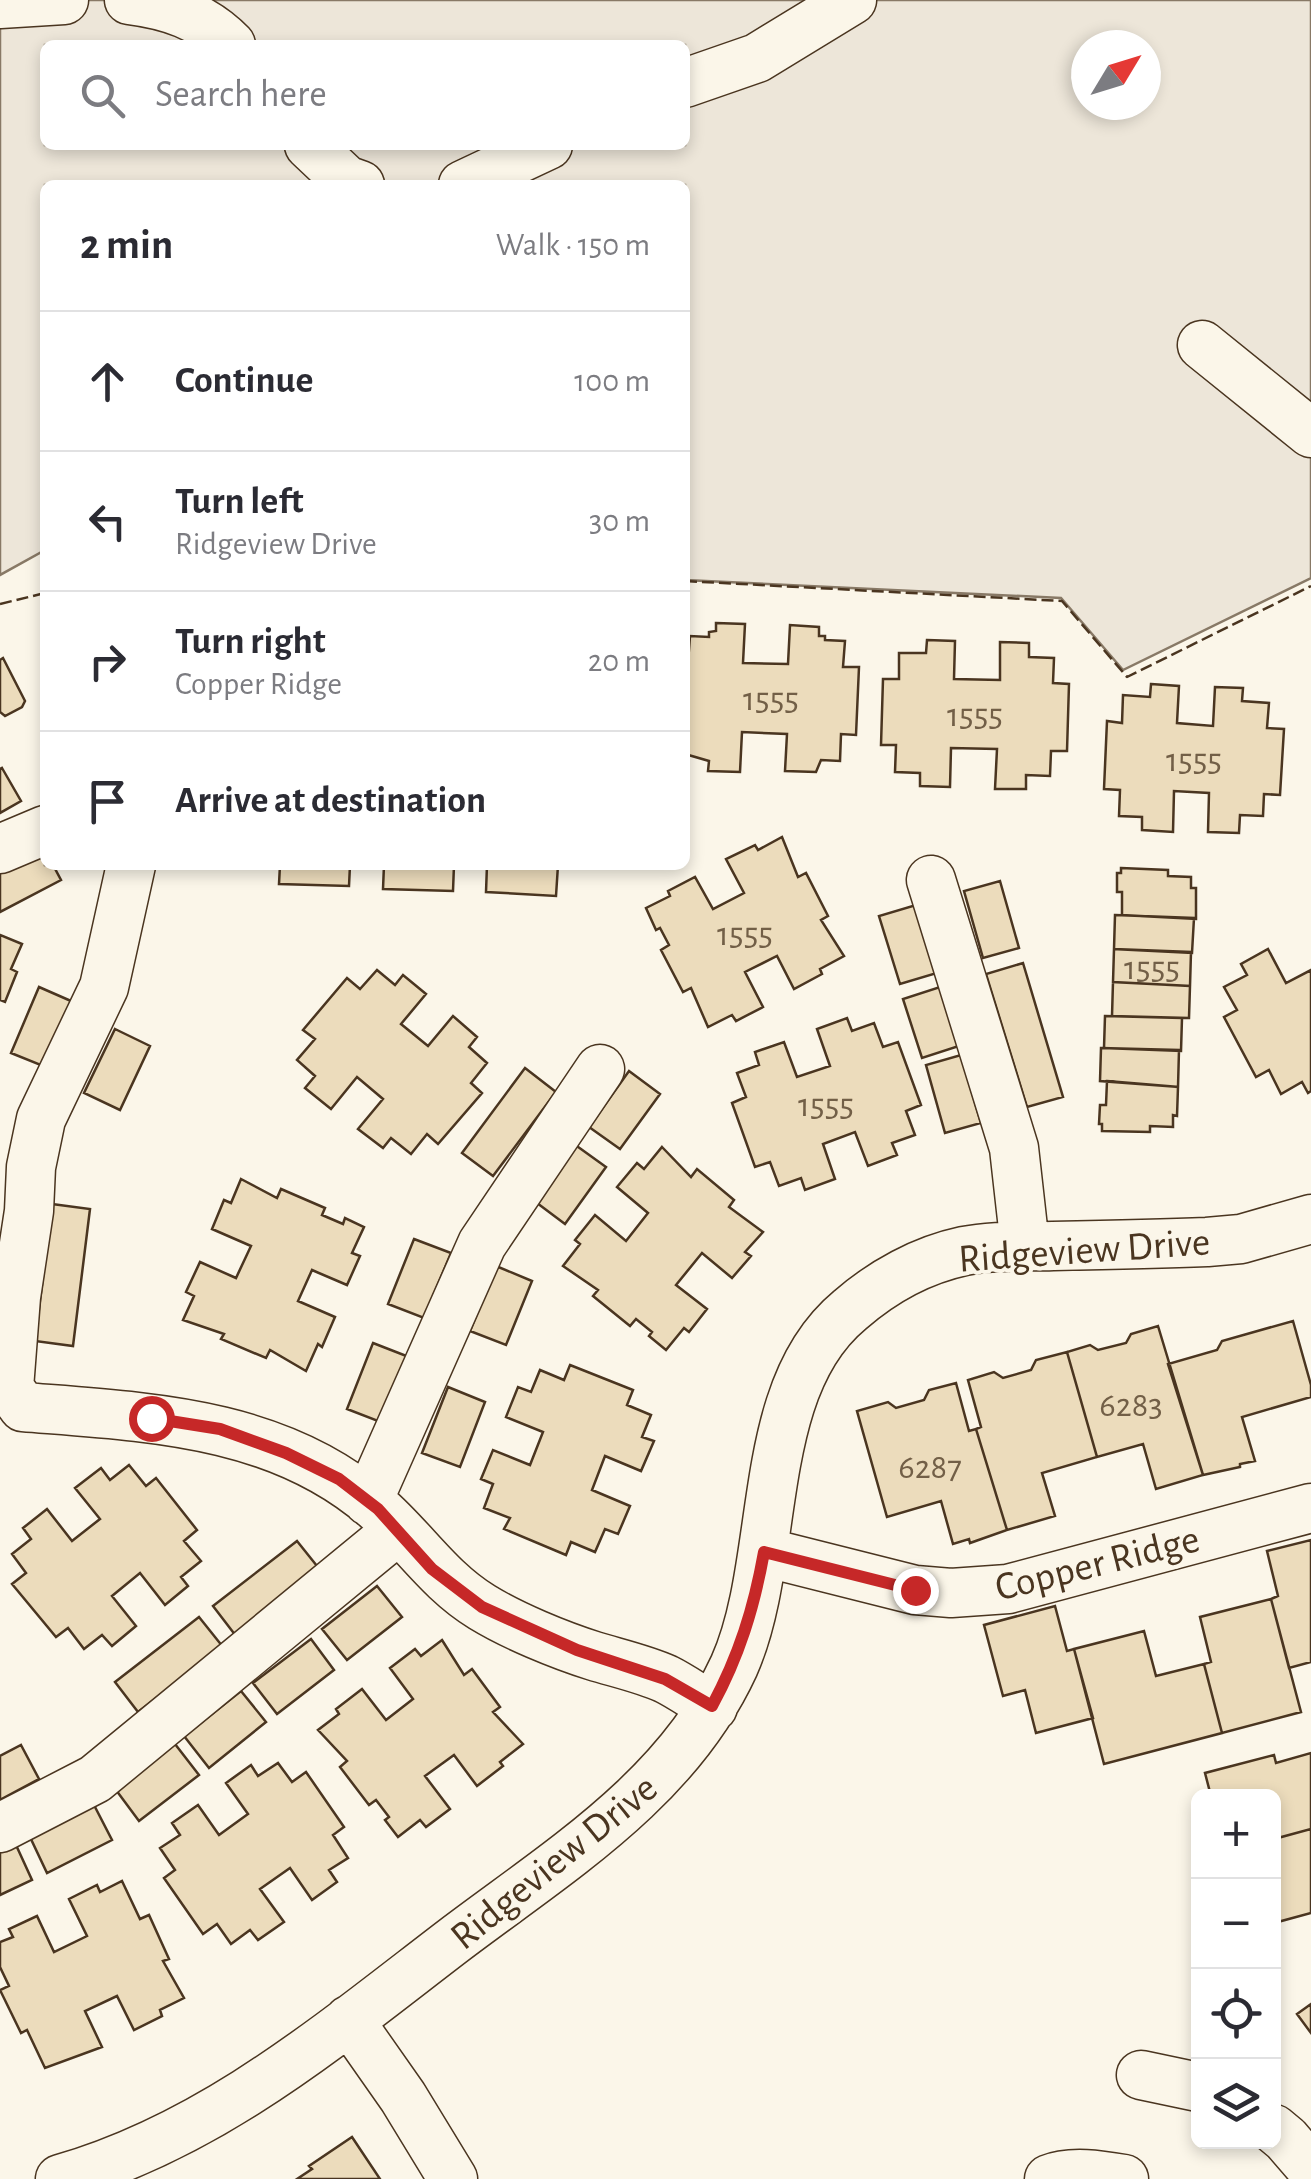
<!DOCTYPE html>
<meta charset="utf-8">
<style>
body{margin:0;font-family:"Alegreya Sans",sans-serif;background:#f7f7f7;color:#2b2b33}
.controls{position:absolute;right:30px;bottom:30px;display:grid;overflow:hidden;border-radius:15px;box-shadow:0 5px 15px #0003}
.controls button{width:90px;height:90px;display:grid;place-items:center;padding:0;border:0;border-bottom:2px solid #e1e1e2;background:#fff;color:#2b2b33;font:50px sans-serif}
.compass{position:absolute;left:1071px;top:30px;width:90px;height:90px;border-radius:50%;background:#fff;box-shadow:0 5px 15px #0003;rotate:52deg}
.stop{position:absolute;width:30px;height:30px;margin:-22px;border:8px solid #c62828;border-radius:50%;background:#fff}
.stop.end{background:#c62828;border-color:#fff;box-shadow:0 2px 10px #0008}
.list{margin:0;padding:0;list-style:none}
h2{display:flex;justify-content:space-between;align-items:center;height:130px;margin:0;padding:0 40px;font-size:42px}
h2 small{font-size:32px;font-weight:400;color:#7c7c81}
.list li{display:grid;grid-template-columns:65px 1fr auto;gap:30px;align-items:center;box-sizing:border-box;height:140px;padding:0 40px;border-top:2px solid #e1e1e2}
.list b{display:block;font-size:38px;white-space:nowrap}
.list p{margin:0;font-size:32px;white-space:nowrap;color:#7c7c81}
.list em{font-size:32px;font-style:normal;color:#7c7c81}
.icon{flex:none;width:55px;height:55px;fill:none;stroke:currentColor;stroke-width:2;stroke-linecap:round;stroke-linejoin:round}
.map{position:relative;flex:none;width:1311px;height:2179px;overflow:hidden}
.search{position:absolute;background:#fff;box-shadow:0 5px 15px #0003;left:40px;top:40px;width:650px;height:110px;display:flex;align-items:center;gap:25px;box-sizing:border-box;padding:0 35px;border-radius:15px;color:#7c7c81;font-size:38px}
.panel{position:absolute;background:#fff;box-shadow:0 5px 15px #0003;left:40px;top:180px;width:650px;height:690px;border-radius:15px}
.map>svg:first-child{display:block}
.green{fill:#ede6d9;stroke:#887966;stroke-width:2.5;fill-rule:evenodd}
.building{fill:#ecdcbc;stroke:#4a3520;stroke-width:2.5}
.lines{fill:none;stroke-linecap:round;stroke-linejoin:round}
.minor-casing{stroke:#4a3520;stroke-width:51}
.minor{stroke:#fbf6e9;stroke-width:48}
.fence{stroke:#4a3520;stroke-width:2.5;stroke-dasharray:12 5;stroke-linecap:butt}
.route{stroke:#c62828;stroke-width:12}
.labels{text-anchor:middle;stroke-width:8;stroke-linejoin:round;paint-order:stroke}
.number-label{font-size:35px;fill:#725f47}
.street-label{font-size:40px;fill:#4a3520;stroke:#fbf6e9}
</style>
<div class="map">
<svg width="1311" height="2179" viewBox="0 0 1311 2179">
<rect width="100%" height="100%" fill="#fbf6e9"/>
<path class="green" d="M0,0h1311v578l-188,92 -62,-72 -376,-18v-395h-640v365l-45,25zM45,45h640v100h-640zM1086,45h60v60h-60z"/>
<path class="building" d="M716,623l29,1 -2,39 45,1 2,-39 29,2v9h6v4l20,1 -2,26h16l-3,68 -15,-1 -1,27 -19,-1 -5,12 -31,-1 2,-37 -45,-2 -2,40 -32,-1 1,-10 -24,-7v-91h3l2,-27 19,1v-5l7,-1z
M927,640l28,1 -1,38 46,1v-38l29,1v14l25,1 -1,25 16,1 -2,67h-16l-1,25 -24,-1v14h-31l2,-40 -46,-1 -1,39 -30,-1v-13l-25,-1 1,-27h-15l2,-66h16v-26h27z
M3,658l22,43 -3,6 -17,9 -5,-4v-52z
M1151,684l28,2 -2,37 36,3 2,-39 28,1 -1,13 27,2 -2,25 17,1 -4,66 -16,-1 -1,22 -23,-1 -1,18 -31,-1 1,-39 -35,-2 -1,41 -31,-2v-13l-23,-1 1,-26 -16,-1 3,-68 15,2 1,-28 27,2z
M2,768l19,33 -21,12v-44z
M782,837l16,40 8,-4 22,43 -7,4 23,36 -24,13 2,5 -28,15 -17,-33 -32,16 18,35 -27,14 -4,-6 -24,12 -17,-39 -8,4 -22,-42 8,-5 -9,-17 -4,2 -10,-22 24,-12 -2,-5 27,-14 18,32 31,-16 -18,-34 29,-14 3,5z
M45,850v15h8l8,15 -61,32v-43z
M280,865h70l-1,21 -70,-2z
M384,865h70l-1,26 -70,-2z
M487,865h71l-2,31 -70,-4z
M1121,868l47,2v6l23,1v11h5v31l-74,-4v-23h-5v-19h4z
M1000,881l19,67 -36,10 -19,-67z
M916,905l21,68 -37,11 -21,-68z
M1115,915l79,3 -2,35 -78,-4z
M0,935l22,9 -11,25 6,3 -12,30 -5,-2z
M1114,949l77,3 -1,34 -77,-4z
M1268,949l18,34 25,-13v121l-3,2 -6,-11 -21,12 -12,-24 -13,7 -32,-60 13,-7 -13,-23 23,-12 -6,-11z
M1023,963l40,134 -36,10 -41,-133z
M377,970l18,15 8,-10 23,19 -25,30 27,22 25,-30 24,21 -8,10 18,16 -16,20 11,10 -44,51 -11,-10 -16,20 -20,-16 -8,10 -25,-19 25,-30 -26,-22 -26,32 -26,-21 10,-12 -18,-16 18,-21 -12,-9 44,-52 13,11z
M1113,982l77,4 -1,32 -77,-2z
M39,987l32,14 -28,65 -32,-13z
M940,987l19,59 -37,12 -19,-59z
M1105,1016l77,2 -1,33 -77,-3z
M847,1018l5,13 22,-8 9,24 15,-5 23,63 -15,6 9,24 -23,8 5,12 -29,11 -13,-34 -32,12 12,35 -30,11 -4,-12 -22,8 -9,-24 -15,5 -23,-64 14,-6 -9,-24 22,-8 -4,-13 29,-10 13,35 33,-11 -13,-37z
M115,1029l35,17 -30,64 -36,-17z
M1101,1048l78,2 -1,37 -78,-6z
M961,1055l20,68 -36,10 -19,-68z
M525,1068l31,24 -63,84 -31,-23z
M629,1071l31,23 -40,55 -31,-22z
M1107,1081l71,6 -1,29 -4,-1v12l-23,-1v6l-48,-1v-7h-3l1,-19h6z
M574,1144l32,23 -41,57 -32,-24z
M662,1147l29,30 6,-8 37,31 -5,7 34,25 -18,20 6,4 -19,22 -30,-25 -26,32 31,24 -18,23 -5,-4 -18,22 -17,-14 3,-4 -16,-13 -6,7 -37,-30 5,-6 -35,-24 17,-22 -5,-4 20,-25 31,26 22,-28 -31,-26 20,-24 7,6z
M241,1179l36,19 4,-9 44,19 -3,7 21,9 2,-6 19,9 -12,26 8,3 -13,29 -35,-15 -14,31 37,16 -13,30 -4,-3 -12,27 -36,-21 -4,8 -45,-19 3,-5 -41,-14 11,-24 -8,-4 14,-30 36,16 15,-32 -39,-17 12,-29 7,3z
M52,1204l38,5 -17,137 -38,-5z
M414,1239l37,14 -27,65 -36,-14z
M496,1266l36,15 -26,64 -36,-14z
M1293,1321l18,64v12l-69,20 13,44 -15,3v3l-37,8 -35,-111 49,-14 5,-9z
M1158,1326l45,149 -47,14 -13,-45 -46,13 -30,-105 23,-7 8,5 28,-7 5,-9z
M373,1343l36,14 -26,66 -36,-14z
M1067,1352l30,105 -55,16 13,43 -48,14 -31,-101 5,-2 -13,-47 26,-8 9,6 28,-8 5,-10z
M570,1365l63,25 -6,15 24,10 -9,22 12,4 -13,30 -36,-15 -13,34 38,16 -12,28 -13,-5 -10,23 -24,-10 -5,13 -62,-26 6,-11 -26,-10 9,-24 -12,-5 12,-29 37,15 13,-33 -37,-15 12,-30 13,5 9,-22 24,10z
M956,1383l13,48 7,-2 31,101 -37,13 -1,-4 -16,5 -12,-43 -54,16 -30,-106 31,-9 8,6 28,-8 5,-10z
M448,1387l37,15 -25,65 -38,-14z
M129,1465l17,21 10,-8 41,52 -13,11 17,20 -20,16 7,9 -23,19 -25,-32 -28,23 24,30 -24,20 -10,-11 -18,14 -16,-21 -12,9 -44,-53 14,-11 -14,-19 19,-15 -8,-11 24,-19 25,32 28,-22 -25,-31 26,-20 9,12z
M1311,1540v122l-22,6 -18,-69 7,-3 -11,-45z
M297,1541l24,30 -85,65 -23,-30z
M377,1586l25,31 -55,43 -25,-31z
M1271,1599l30,113 -79,21 -18,-69 7,-2 -11,-45z
M1055,1606l12,45 7,-2 19,69 -57,15 -11,-43 -22,6 -19,-71z
M199,1617l24,30 -85,65 -23,-30z
M1144,1631l12,45 48,-12 18,69 -118,31 -30,-115z
M311,1639l23,31 -57,44 -24,-31z
M442,1640l22,35 8,-6 28,38 -7,5 30,32 -23,18 3,4 -26,20 -23,-31 -29,21 25,33 -24,18 -6,-7 -22,17 -13,-17 4,-3 -13,-17 -7,5 -29,-38 7,-6 -29,-31 21,-16 -3,-5 26,-20 24,31 27,-21 -23,-31 25,-19 6,7z
M241,1691l25,31 -57,46 -25,-32z
M175,1744l24,31 -60,46 -23,-31z
M21,1745l18,34 -39,21v-44z
M1311,1753v76l-37,10v-43h-63l-6,-23 69,-18 2,8z
M278,1763l14,19 14,-10 38,55 -11,8 15,23 -19,12 8,12 -25,18 -22,-32 -30,21 24,33 -26,18 -8,-10 -19,14 -14,-20 -14,10 -39,-56 11,-8 -15,-22 20,-13 -8,-12 26,-18 21,30 29,-21 -22,-31 25,-18 7,11z
M94,1805l18,35 -65,33 -17,-36z
M1311,1829v84l-37,10v-84z
M16,1845l16,35 -32,15v-43z
M122,1881l18,38 9,-4 20,44 -6,2 21,37 -24,12 2,6 -28,14 -17,-34 -32,15 17,36 -57,21 -18,-38 -6,3 -21,-43 9,-4 -9,-19v-25l13,-5 -4,-8 28,-13 17,36 33,-16 -18,-37 28,-14 3,7z
M1311,2004v29l-14,-19z
M352,2137l28,42h-83l15,-10 -3,-3z"/>
<g class="lines">
<g class="minor-casing">
<path id="minor" d="M129,0c39,5 74,16 102,45
M0,4l64,-4
M685,83l72,-25 95,-58
M309,145l37,35 14,5
M463,185l85,-40
M1202,345l109,88
M0,849l45,-19
M131,865l-27,122 -63,132 -10,48 -2,44 -13,86 -7,91 14,19c125,10 254,14 353,100 38,33 62,73 106,100 31,19 77,38 112,49 23,7 50,13 72,23 16,8 31,19 47,28
M931,880l83,268 11,98
M368,1501l114,-257 118,-175
M764,1552l151,38 36,3 57,-4 303,-81
M0,1828l95,-49 303,-249
M349,2020l54,77 50,82
M1141,2075l57,12
M1274,2129l12,10 25,29
M60,2179c151,-43 270,-144 393,-238 104,-79 224,-151 281,-275 48,-107 19,-276 116,-356 32,-28 72,-50 114,-59 29,-6 60,-4 89,-5 52,-1 103,-2 154,-4l34,-3 70,-20
M1049,2179c22,-9 52,-4 75,0"/>
</g>
<use href="#minor" class="minor"/>
<path class="fence" d="M685,581l377,20 65,76 184,-91
M0,604l45,-11"/>
</g>
<g class="lines">
<path class="route" d="M151,1418l69,11 66,24 53,26 39,30 54,60 50,38 95,43 88,29 47,27c27,-50 42,-98 52,-154l151,38"/>
</g>
<g class="labels">
<g class="number-label">
<text x="771" y="710">1555</text>
<text x="975" y="726">1555</text>
<text x="1194" y="771">1555</text>
<text x="745" y="945">1555</text>
<text x="1152" y="979">1555</text>
<text x="826" y="1116">1555</text>
<text x="1131" y="1416">6283</text>
<text x="930" y="1478">6287</text>
</g>
<g class="street-label">
<text transform="translate(1084 1249) rotate(-4)" y="14">Ridgeview Drive</text>
<text transform="translate(1097 1562) rotate(-14)" y="14">Copper Ridge</text>
<text transform="translate(553 1861) rotate(-39)" y="14">Ridgeview Drive</text>
</g>
</g>
</svg>
<div class="controls">
<button>+</button>
<button>−</button>
<button><svg class="icon" aria-label="locate" viewBox="0 0 24 24"><circle cx="12" cy="12" r="6"/><path d="M12 2v4M12 18v4M2 12h4M18 12h4"/></svg></button>
<button><svg class="icon" aria-label="layers" viewBox="0 0 24 24"><path d="M12 4l9 5-9 5-9-5zM3 14l9 5 9-5"/></svg></button>
</div>
<svg class="compass" viewBox="-18 -18 36 36"><path d="M0-13l5 13h-10z" fill="#e53935"/><path d="M0 13l5-13h-10z" fill="#7c7c81"/></svg>
<div class="stop" style="left:151px;top:1418px"></div>
<div class="stop end" style="left:915px;top:1590px"></div>
<div class="search"><svg class="icon" aria-label="search" viewBox="0 0 24 24"><circle cx="10" cy="10" r="6"/><path d="M15 15l6 6"/></svg>Search here</div>
<section class="panel">
<h2>2 min<small>Walk · 150 m</small></h2>
<ul class="list">
<li><svg class="icon" aria-label="ahead" viewBox="0 0 24 24"><path d="M12 20V5M6 11l6-6 6 6"/></svg><div><b>Continue</b></div><em>100 m</em></li>
<li><svg class="icon" aria-label="left" viewBox="0 0 24 24"><path d="M17 20v-9H6M10 6l-5 5 5 5"/></svg><div><b>Turn left</b><p>Ridgeview Drive</p></div><em>30 m</em></li>
<li><svg class="icon" aria-label="right" viewBox="0 0 24 24"><path d="M7 20v-9h11M14 6l5 5-5 5"/></svg><div><b>Turn right</b><p>Copper Ridge</p></div><em>20 m</em></li>
<li><svg class="icon" aria-label="arrive" viewBox="0 0 24 24"><path d="M6 21V4h12l-3 4 3 4H6"/></svg><div><b>Arrive at destination</b></div></li>
</ul>
</section>
</div>
